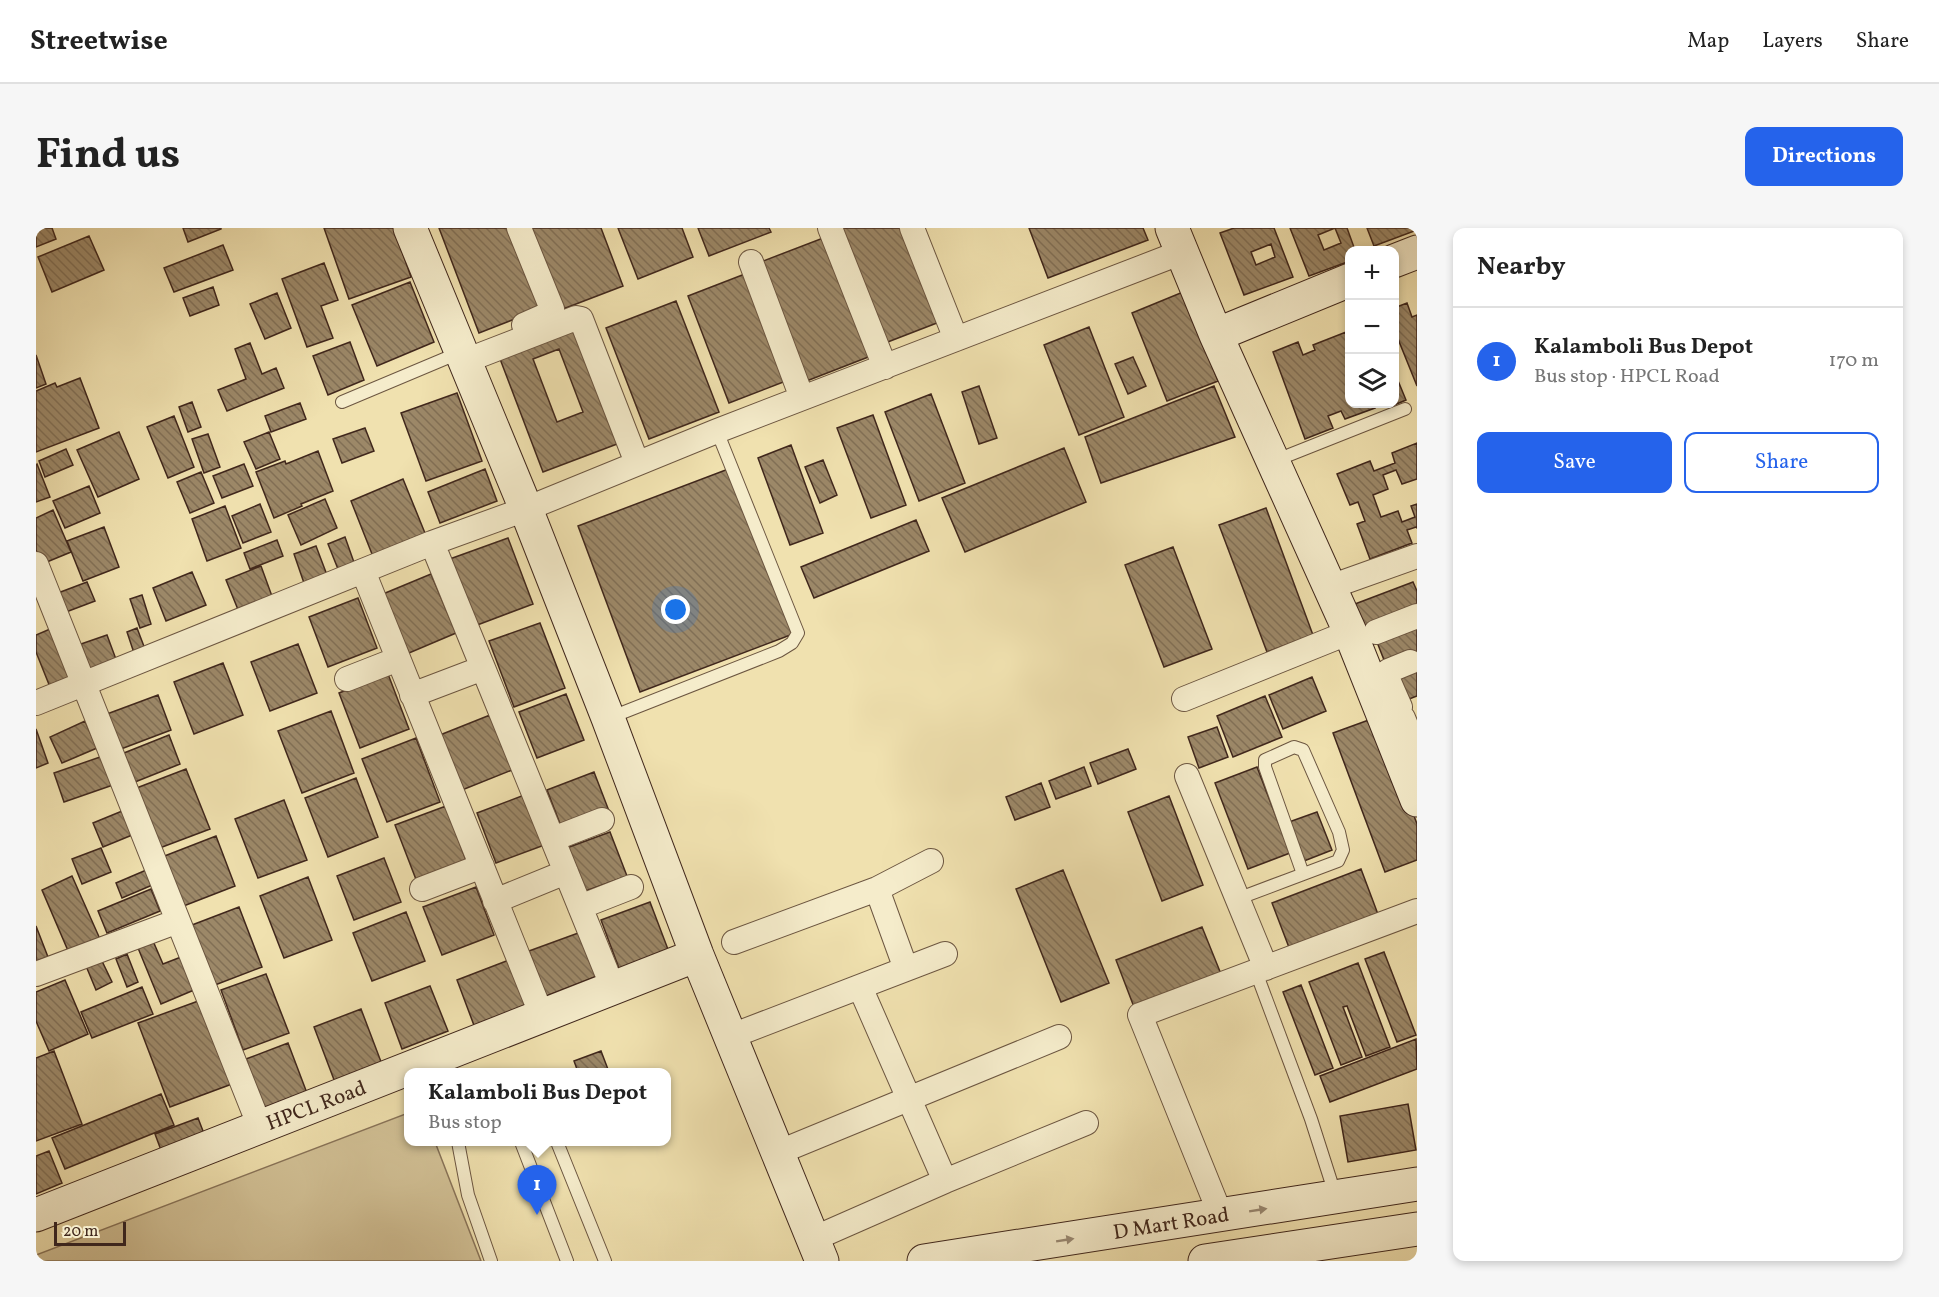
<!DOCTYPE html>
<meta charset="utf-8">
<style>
body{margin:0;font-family:Vollkorn,serif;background:#f6f6f6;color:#222}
.controls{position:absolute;right:18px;top:18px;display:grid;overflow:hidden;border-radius:12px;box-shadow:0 3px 9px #0003}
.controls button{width:54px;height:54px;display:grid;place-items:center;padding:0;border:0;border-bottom:2px solid #e0e0e0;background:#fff;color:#222;font:30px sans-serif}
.scale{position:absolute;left:18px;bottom:15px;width:72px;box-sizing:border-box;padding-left:6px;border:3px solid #40271c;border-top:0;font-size:16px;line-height:21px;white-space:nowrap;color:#40271c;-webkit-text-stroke:4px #f5eccb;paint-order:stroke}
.you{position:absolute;left:640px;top:382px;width:21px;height:21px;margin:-15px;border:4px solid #fff;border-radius:50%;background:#1a73e8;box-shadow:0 0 0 9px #1a73e833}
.badge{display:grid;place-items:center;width:39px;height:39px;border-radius:50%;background:#2563eb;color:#fff;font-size:20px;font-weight:700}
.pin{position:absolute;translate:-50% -50px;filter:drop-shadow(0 2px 3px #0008)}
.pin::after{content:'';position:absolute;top:32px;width:21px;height:18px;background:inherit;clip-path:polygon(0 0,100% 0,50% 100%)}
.popup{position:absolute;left:368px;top:840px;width:267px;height:78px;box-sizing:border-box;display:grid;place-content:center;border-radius:12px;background:#fff;filter:drop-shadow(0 2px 4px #0005);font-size:20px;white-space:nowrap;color:#767676}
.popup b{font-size:22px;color:#222}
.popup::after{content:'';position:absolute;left:50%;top:100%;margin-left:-12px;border:12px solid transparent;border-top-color:#fff}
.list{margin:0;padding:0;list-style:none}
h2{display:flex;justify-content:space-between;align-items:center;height:78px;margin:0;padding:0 24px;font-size:26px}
h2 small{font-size:20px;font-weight:400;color:#767676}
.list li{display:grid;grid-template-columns:39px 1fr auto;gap:18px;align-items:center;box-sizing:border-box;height:108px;padding:0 24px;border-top:2px solid #e0e0e0}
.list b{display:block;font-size:22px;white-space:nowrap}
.list p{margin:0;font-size:20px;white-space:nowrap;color:#767676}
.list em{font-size:20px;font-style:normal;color:#767676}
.actions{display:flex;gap:12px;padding:18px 24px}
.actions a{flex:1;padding:14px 0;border:2px solid #2563eb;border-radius:12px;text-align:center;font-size:21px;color:#2563eb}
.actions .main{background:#2563eb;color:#fff}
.icon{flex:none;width:33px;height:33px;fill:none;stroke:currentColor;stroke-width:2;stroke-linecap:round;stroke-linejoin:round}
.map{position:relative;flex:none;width:1381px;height:1033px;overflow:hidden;border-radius:12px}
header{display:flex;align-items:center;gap:36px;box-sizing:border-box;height:84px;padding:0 30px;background:#fff;border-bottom:2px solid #e0e0e0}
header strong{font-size:28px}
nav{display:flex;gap:33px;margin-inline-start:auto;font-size:21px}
.intro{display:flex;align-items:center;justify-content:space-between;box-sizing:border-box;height:144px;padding:0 36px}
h1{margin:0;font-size:42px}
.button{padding:15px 27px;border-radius:12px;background:#2563eb;color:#fff;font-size:21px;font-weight:700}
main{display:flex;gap:36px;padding:0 36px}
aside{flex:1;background:#fff;border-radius:12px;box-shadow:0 3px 9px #0003}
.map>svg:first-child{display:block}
.park{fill:#d2c196;stroke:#897459;stroke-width:1.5}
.building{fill:url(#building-back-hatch);stroke:#40271c;stroke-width:1.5;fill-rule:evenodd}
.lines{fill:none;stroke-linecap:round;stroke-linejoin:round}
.lane-casing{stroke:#6c5641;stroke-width:14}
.street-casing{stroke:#6c5641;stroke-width:26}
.secondary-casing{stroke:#40271c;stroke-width:35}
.lane{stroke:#f5eccb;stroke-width:12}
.street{stroke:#f5eccb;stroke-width:24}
.secondary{stroke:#f5eccb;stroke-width:33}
.oneway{fill:#9a8a74}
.labels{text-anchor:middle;stroke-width:5;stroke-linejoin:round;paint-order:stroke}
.street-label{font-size:21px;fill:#40271c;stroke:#f5eccb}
</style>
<header>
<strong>Streetwise</strong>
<nav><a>Map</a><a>Layers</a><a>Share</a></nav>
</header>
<div class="intro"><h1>Find us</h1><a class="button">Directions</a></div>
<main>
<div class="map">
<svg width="1381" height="1033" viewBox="0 0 1381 1033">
<defs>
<pattern id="building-back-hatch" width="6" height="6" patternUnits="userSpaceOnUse" patternTransform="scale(1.5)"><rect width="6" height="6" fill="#9c8868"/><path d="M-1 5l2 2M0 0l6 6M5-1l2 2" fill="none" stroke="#816f55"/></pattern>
</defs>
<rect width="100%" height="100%" fill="#f0e1af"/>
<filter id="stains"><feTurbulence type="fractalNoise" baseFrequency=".00333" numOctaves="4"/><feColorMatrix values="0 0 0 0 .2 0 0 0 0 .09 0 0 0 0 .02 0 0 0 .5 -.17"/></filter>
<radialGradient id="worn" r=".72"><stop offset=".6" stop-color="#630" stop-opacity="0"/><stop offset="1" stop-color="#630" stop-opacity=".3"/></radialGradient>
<path class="park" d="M372,885v29h27l46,119h-445v-6z"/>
<path class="building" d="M0,0h16l4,11 -20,8z
M147,0h38v1l-33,13z
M288,0h70l17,49 -62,22z
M403,0h74l30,80 -64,25z
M495,0h70l22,58 -60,23z
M582,0h64l11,29 -55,22z
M662,0h71l2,4 -62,24z
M797,0h72l37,93 -62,24z
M993,0h114l5,12 -100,38z
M1198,0h40l19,49 -49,18 -24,-62zM1235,16l4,13 -19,8 -5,-13z
M1254,0h57l8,22h-5v11l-41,15zM1299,0l6,15 -17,7 -6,-15z
M1331,0h50v2l-43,16z
M795,7l45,119 -72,28 -46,-119z
M53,8l15,34 -52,22 -14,-35z
M187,17l10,25 -59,22 -10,-24z
M288,35l14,37 -17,6 12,32 -26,9 -25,-68z
M714,44l41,107 -62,24 -41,-107z
M374,54l24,60 -57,24 -25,-61z
M177,59l6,18 -29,11 -7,-18z
M1147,64l35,89 -51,20 -35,-88z
M241,65l14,35 -26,11 -15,-35z
M640,73l43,111 -70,27 -43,-111z
M1371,75l5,14 5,-2v71l-23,-57v-21z
M542,94l47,119 -82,31 -46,-121zM523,121l24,63 -26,10 -24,-63z
M1053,99l35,90 -45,18 -35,-90z
M1310,104l1,4 3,-1v69h23l2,4 -30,11 -4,-8 -13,5 5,12 -28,11 -32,-87 25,-10 5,13 12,-5 -2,-5z
M314,114l14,38 -36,15 -15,-39z
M214,115l12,31 14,-6 8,20 -57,23 -9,-21 28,-11 -11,-30z
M0,127l10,29 -10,4z
M1097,129l13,29 -18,8 -13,-30z
M1358,143l12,29 -14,6 -1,-2h3z
M44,150l19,50 -63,24v-61l19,-8 2,4z
M943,158l18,52 -18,6 -17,-52z
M1178,158l21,51 -134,46 -16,-46z
M421,165l25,68 -56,20 -25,-68z
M895,166l34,89 -46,18 -34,-89z
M156,174l9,25 -13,5 -9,-25z
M264,175l6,16 -35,13 -6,-16z
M837,187l33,90 -35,13 -34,-90z
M138,188l20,51 -26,11 -21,-51z
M329,200l9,23 -32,12 -9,-24z
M83,204l20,47 -41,18 -21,-47z
M233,204l11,27 -24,10 -12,-27z
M172,206l12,33 -16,6 -12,-34z
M1381,215v36l-15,5 -6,-14 -13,5 5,14 -15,6 8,22 17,-6 4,11 13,-5 -4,-11 6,-2v24l-1,-1 -9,3 5,13 -42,16 -13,-35 8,-3 -7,-19 -8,3 -13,-31 33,-13 4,10 21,-8 -3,-10z
M755,217l32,88 -33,12 -32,-87z
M1028,220l22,54 -121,50 -23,-54z
M30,221l7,16 -28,12 -6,-16z
M282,223l15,40 -32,13 1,2 -28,12 -18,-46 29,-11 1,3z
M787,232l14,35 -17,8 -15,-36z
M1,236l13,33 -14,5v-37z
M208,236l9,22 -31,12 -9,-22z
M695,240l62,166 -153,58 -62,-166z
M449,241l12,32 -57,22 -12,-31z
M165,244l13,31 -24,10 -13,-31z
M367,251l24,59 -53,21 -23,-58z
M53,258l11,27 -35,15 -12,-27z
M289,271l12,29 -36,17 -13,-30z
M224,276l11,28 -28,11 -11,-27z
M189,278l16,42 -34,13 -15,-42z
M1230,280l47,127 -46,17 -48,-127z
M17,282l18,42 -29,12 -6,-14v-32z
M880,292l13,31 -115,47 -13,-31z
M68,299l15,40 -36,14 -16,-40z
M309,309l11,31 -16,6 -12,-30z
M472,310l25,66 -61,23 -25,-67z
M241,312l6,16 -33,13 -6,-16z
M280,318l11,29 -23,8 -10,-29z
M1137,319l39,102 -48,18 -39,-102z
M225,338l12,33 -34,13 -13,-32z
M156,344l14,33 -40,16 -13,-33z
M395,346l25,59 -47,20 -26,-59z
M51,354l8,19 -29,11 -8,-19z
M1377,354l4,9v20l-52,19 -10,-26z
M106,367l9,29 -11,4 -10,-29z
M322,370l19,50 -49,19 -19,-50z
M1381,394v32l-31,11 -11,-28z
M504,395l25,65 -51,19 -25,-66z
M21,398l22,55 -27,11 -16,-40v-17z
M101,400l8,21 -11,4 -7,-21z
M71,407l10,27 -26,10 -10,-28z
M262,416l19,49 -47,18 -19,-49z
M187,435l20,52 -49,19 -20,-52z
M1381,438v30l-13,5 -10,-27z
M352,446l21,55 -49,19 -21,-55z
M1276,449l14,34 -43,18 -14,-34z
M530,466l18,46 -47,18 -18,-46z
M122,467l13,35 -50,19 -14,-35z
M1229,468l17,41 -49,20 -16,-41z
M295,483l23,62 -52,20 -24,-62z
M454,487l22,55 -50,20 -22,-55z
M1341,489l40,107v36l-32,12 -52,-139z
M49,493l12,27 -35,15 -12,-26z
M1181,499l11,30 -29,11 -11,-31z
M0,501l12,34 -12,5z
M133,507l11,29 -45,18 -11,-29z
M380,510l24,64 -53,20 -25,-63z
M1092,521l8,20 -38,15 -8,-21z
M67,528l10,29 -49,17 -10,-29z
M1048,539l7,19 -35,13 -7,-18z
M1221,539l33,86 -42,16 -33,-86z
M150,541l24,60 -53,20 -23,-60z
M558,544l15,39 -47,18 -15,-39z
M320,550l22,59 -50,20 -23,-59z
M1005,555l9,24 -35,13 -9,-23z
M491,566l20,50 -51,19 -19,-50z
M1133,568l34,89 -41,16 -34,-89z
M248,572l23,60 -49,18 -23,-59z
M410,578l21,57 -50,19 -22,-57z
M91,581l10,24 -34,14 -10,-24z
M1281,584l15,38 -28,11 -15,-39z
M574,604l17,44 -47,17 -16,-44z
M180,608l19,50 -54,21 -19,-50z
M65,620l10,24 -29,12 -10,-25z
M348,630l17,44 -47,18 -17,-44z
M115,640l6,15 -35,15 -6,-15z
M1325,641l18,48 -89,33 -18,-47z
M1027,642l46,113 -48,19 -45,-113z
M36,648l28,63 -31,14 -27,-63z
M272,649l24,63 -48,18 -24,-62z
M440,659l18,48 -52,20 -19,-48z
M115,661l9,22 -53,22 -9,-22z
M614,674l19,50 -49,19 -19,-51z
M203,679l23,60 -47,18 -23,-60z
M370,684l19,49 -53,20 -19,-48z
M0,698l12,31 -12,4z
M1166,699l19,47 -87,33 -18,-47z
M545,704l16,44 -51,20 -17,-45z
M117,713l10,23 18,-7 13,33 -33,14 -23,-56z
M1348,724l32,83 -19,7 -32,-83z
M91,726l11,28 -11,5 -11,-28z
M65,731l11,23 -16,8 -10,-24z
M473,732l18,48 -52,20 -18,-48z
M1322,735l32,84 -24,9 -19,-50 -4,1 19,50 -21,8 -32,-83z
M230,746l23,59 -46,17 -22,-60z
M29,752l23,54 -39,17 -13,-30v-29z
M1265,757l32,83 -18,7 -32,-83z
M394,758l18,45 -46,18 -17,-46z
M106,759l11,27 -61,24 -11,-26z
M165,772l31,84 -62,23 -32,-84z
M325,781l22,58 -47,18 -22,-58z
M1380,811l1,30 -87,33 -10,-26z
M252,815l22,58 -43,16 -21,-58z
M18,823l28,73 -46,17v-83z
M565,823l8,21h-31l-4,-11z
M125,866l13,31 -109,44 -13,-31z
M1372,876l8,46 -68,12 -8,-46z
M162,890l10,26 -43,17 -10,-27z
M13,923l13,32 -26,11v-38z"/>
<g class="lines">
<g class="lane-casing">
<path id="lane" d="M306,174l119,-50
M1238,233l131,-52
M573,490l170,-67 13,-8 6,-10 -81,-202
M1201,671c34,-13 67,-25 101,-38l5,-11 -4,-18 -36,-82 -9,-3 -29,13v7l38,107
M1220,744l55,147 25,78
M422,914l10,53 23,66
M485,914l46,119
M521,914l48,119"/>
</g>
<g class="street-casing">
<path id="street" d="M483,0l33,81 -3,5 -25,11
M794,0l55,139
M876,0l44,111
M715,34l51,136
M429,133l111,-43 5,1 56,144
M396,315l51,125
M0,336l224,563
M327,343l179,445
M1294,359l87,-31
M1340,404l41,-16
M311,451l51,-20
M376,467l71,-27 130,320
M1148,471l166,-67
M0,475l396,-160 94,-34 191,-78 465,-179
M1364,479l-14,-32 2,-4 22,-9
M1367,490l12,29
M1151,548l79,192
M517,611l49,-19
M386,661l60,-23
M459,673l71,-29
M544,679l51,-20
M698,714l143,-53
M870,741l-29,-80 54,-28
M0,746l142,-53
M824,759l85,194
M693,809l216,-83
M741,925l282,-116
M1185,988l-81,-201 277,-104
M777,1011l132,-58 141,-58"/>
</g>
<g class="secondary-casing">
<path id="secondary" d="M374,0l116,281 82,209 89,237 125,306
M1136,0l44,107 134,297 67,168
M1358,33l23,-9
M1180,107l134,-55
M0,987l661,-260
M888,1033l493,-77
M1169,1033l212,-32"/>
</g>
<use href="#lane" class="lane"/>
<use href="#street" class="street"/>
<use href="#secondary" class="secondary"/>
</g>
<defs><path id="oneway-solid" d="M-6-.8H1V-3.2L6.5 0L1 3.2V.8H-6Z" transform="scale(1.5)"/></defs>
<g class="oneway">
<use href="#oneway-solid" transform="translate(1222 982) rotate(-9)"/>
<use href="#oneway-solid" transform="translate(1029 1012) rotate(-9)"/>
</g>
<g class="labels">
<g class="street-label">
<text transform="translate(280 877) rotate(-21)" y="7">HPCL Road</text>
<text transform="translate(1135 995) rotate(-9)" y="7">D Mart Road</text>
</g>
</g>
<rect width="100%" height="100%" filter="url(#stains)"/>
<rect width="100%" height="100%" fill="url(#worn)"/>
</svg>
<div class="controls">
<button>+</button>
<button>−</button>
<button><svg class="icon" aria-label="layers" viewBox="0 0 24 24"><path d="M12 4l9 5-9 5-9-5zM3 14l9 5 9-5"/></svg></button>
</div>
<div class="scale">20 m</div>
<div class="you"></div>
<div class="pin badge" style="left:501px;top:987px">1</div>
<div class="popup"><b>Kalamboli Bus Depot</b>Bus stop</div>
</div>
<aside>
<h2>Nearby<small></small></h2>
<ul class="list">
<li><span class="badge">1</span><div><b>Kalamboli Bus Depot</b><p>Bus stop · HPCL Road</p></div><em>170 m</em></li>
</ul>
<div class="actions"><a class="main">Save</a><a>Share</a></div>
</aside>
</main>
